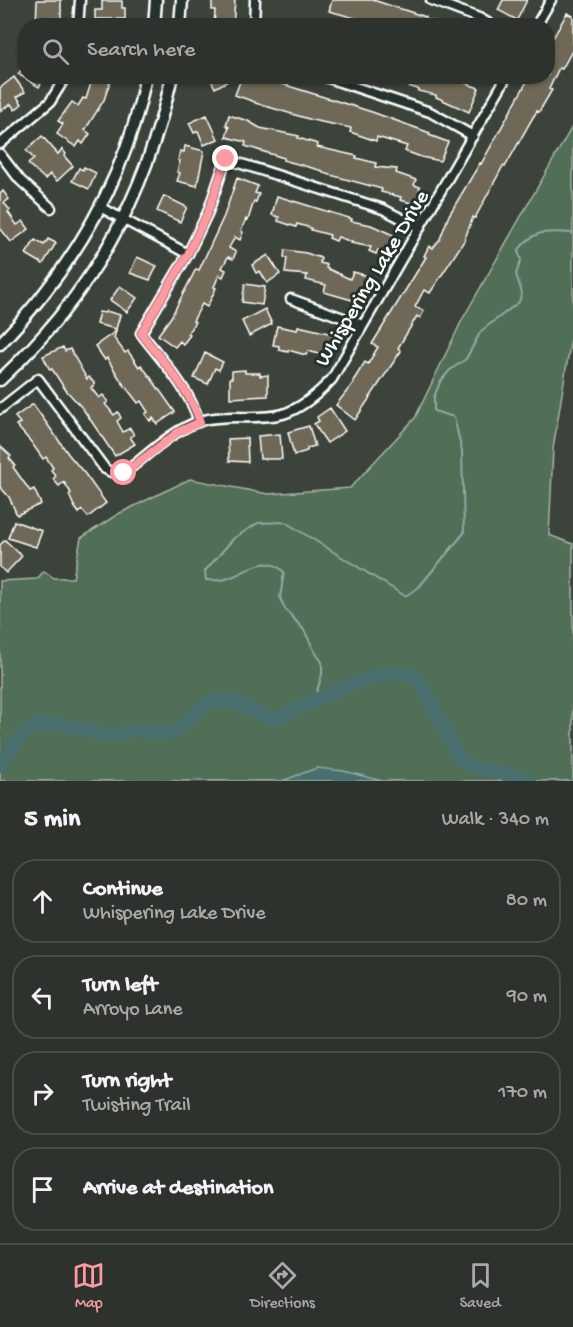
<!DOCTYPE html>
<meta charset="utf-8">
<style>
body{margin:0;font-family:"Gochi Hand",sans-serif;background:#353a34;color:#f1f3f6}
.stop{position:absolute;width:18px;height:18px;margin:-14px;border:4px solid #ff9aa2;border-radius:50%;background:#fff}
.stop.end{background:#ff9aa2;border-color:#fff;box-shadow:0 2px 6px #0008}
.list{margin:0;padding:0;list-style:none}
h2{display:flex;justify-content:space-between;align-items:center;height:78px;margin:0;padding:0 24px;font-size:26px}
h2 small{font-size:20px;font-weight:400;color:#a7aaa9}
.list li{display:grid;grid-template-columns:39px 1fr auto;gap:18px;align-items:center;box-sizing:border-box;height:84px;margin:0 12px 12px;padding:0 12px;border:2px solid #484d48;border-radius:24px}
.list b{display:block;font-size:22px;white-space:nowrap}
.list p{margin:0;font-size:20px;white-space:nowrap;color:#a7aaa9}
.list em{font-size:20px;font-style:normal;color:#a7aaa9}
.icon{flex:none;width:33px;height:33px;fill:none;stroke:currentColor;stroke-width:2;stroke-linecap:round;stroke-linejoin:round}
.map{position:relative;flex:none;width:573px;height:781px;overflow:hidden}
.search{position:absolute;background:#2d322c;box-shadow:0 2px 4px #0004;left:18px;right:18px;top:18px;height:66px;display:flex;align-items:center;gap:15px;box-sizing:border-box;padding:0 21px;border-radius:24px;color:#a7aaa9;font-size:22px}
.sheet{height:462px;background:#2d322c}
nav{display:flex;justify-content:space-around;align-items:center;box-sizing:border-box;height:84px;border-top:2px solid #484d48;background:#2d322c;font-size:16px;color:#a7aaa9}
nav a{display:grid;justify-items:center;gap:3px}
nav .on{color:#ff9aa2}
.map>svg:first-child{display:block}
.green{fill:#516e56;stroke:#a8b6aa;stroke-width:1.5}
.water{fill:#4a706e;stroke:#92a9a8;stroke-width:1.5}
.lines{fill:none;stroke-linecap:round;stroke-linejoin:round}
.stream{stroke:#92a9a8;stroke-width:2}
.river{stroke:#4a706e;stroke-width:14}
.building{fill:#6f6757;stroke:#fff;stroke-width:1.5}
.minor-casing{stroke:#fff;stroke-width:13}
.major-casing{stroke:#fff;stroke-width:15}
.minor{stroke:#26332d;stroke-width:8}
.major{stroke:#26332d;stroke-width:10}
.route{stroke:#ff9aa2;stroke-width:8}
.labels{text-anchor:middle;stroke-width:6;stroke-linejoin:round;paint-order:stroke}
.street-label{font-size:22px;fill:#fff;stroke:#26332d}
</style>
<div class="map">
<svg width="573" height="781" viewBox="0 0 573 781">
<rect width="100%" height="100%" fill="#3c433a"/>
<filter id="ink" filterUnits="userSpaceOnUse"><feTurbulence type="fractalNoise" baseFrequency=".0167" numOctaves="2"/><feDisplacementMap in="SourceGraphic" scale="12" xChannelSelector="R" yChannelSelector="G"/><feConvolveMatrix kernelMatrix="1 2 1 2 8 2 1 2 1" color-interpolation-filters="sRGB"/></filter>
<g filter="url(#ink)">
<path class="green" d="M573,125v201l-20,123 -4,86 24,9v237h-573v-200l37,-2 7,-8 10,7h19l8,-40 37,-24 72,-35 78,15 82,-6 65,-70 47,-98z"/>
<path class="water" d="M317,768l27,3 38,10h-100z"/>
<g class="lines">
<path class="stream" d="M314,701l8,-27v-12l-7,-10 -11,-22 -19,-21 -5,-11 4,-26c-20,-20 -36,1 -58,7 -6,2 -13,1 -20,1l-1,-9 29,-33 24,-15 27,-1 120,74 13,-8 46,-55 -2,-82 -8,-34 -20,-6v-14l6,-15 10,-12 16,-11 15,-28 38,-29 3,-9 -6,-19 5,-14 -3,-9c17,-23 28,-19 55,-18"/>
<path class="river" d="M0,765c28,-41 32,-47 82,-36 9,2 19,7 27,6 9,0 18,-5 27,-5 11,0 27,6 37,2 18,-8 24,-29 44,-31 28,-3 38,19 60,17l65,-30 37,-13 30,-1 12,9 38,75 14,9 54,12 3,2"/>
</g>
<path class="building" d="M37,0h24v19l-8,-1 -1,8h-16z
M212,0h23l-2,26h-19l1,-16h-3z
M332,0h41l53,17 -1,2 18,5v2h-75l-3,-2 1,-3 -37,-10z
M503,0h24l-10,20 -19,-10z
M102,1h20v7h3v11h-30v-9h7z
M567,13l6,3v33l-11,20 -3,-1 -10,21 3,1 -13,22 -2,-1 -5,8 -27,48 -2,-1 -28,52 -2,-1 -9,24 -34,52 -6,-3 -9,17 9,4 -4,7 -3,-2 -19,32 3,3 -46,69 -19,-15 18,-23 -1,-1 12,-19 3,2 10,-17 -6,-3 54,-87 -2,-1 5,-10 4,2 7,-9 9,-24 31,-52 1,1 49,-88h18v-29z
M26,63v13h13l5,3 -5,8 -21,-13z
M74,76h20l16,6 -6,18 -19,30 5,4 -7,10 -3,-3 -4,6 -19,-13 6,-10 -5,-3 14,-19 6,4 5,-8 3,1 5,-16z
M209,76h28l-22,12z
M242,76l19,6 1,-3 20,5 90,28 58,21 -1,2 19,7 -8,19 -19,-4 -16,-6 2,-5 -30,-9 -1,4 -26,-9 1,-4 -39,-8 -57,-17v-1l-20,-7z
M384,76h52l7,2 2,-2 34,12 -10,24 -33,-15v-2l-18,-4v-2l-34,-10z
M14,77l11,15 -8,5 5,7 -7,6 -4,-6 -11,7v-23z
M207,115l11,24 -14,6 -6,-14 -4,2 -5,-10z
M229,115l19,6 12,7 39,8 -1,2 20,6 -1,3 31,7 9,2 -1,2 20,5 -1,4 22,2 -1,4 20,7 -2,5 6,2 -5,17 -15,-4 1,-3 -20,-5 1,-3 -59,-16v-2l-40,-11 1,-2 -39,-12 1,-4 -20,-5 3,-10 -3,-2z
M42,136l16,18 4,-5 4,5 -2,2 9,10 -16,15 -7,-7 -5,5 -17,-15 6,-5 -8,-9z
M185,146l19,5 -7,35 -20,-5 3,-8 -3,-1 3,-11 -2,-1 2,-9 4,1z
M84,167l12,6 -7,16 -17,-8 7,-13 4,2z
M237,178l21,8 -3,7 4,1 -3,8 -2,-1 -6,19 -2,-1 -5,12 2,1 -3,8 -5,-3 -6,11 7,4 -3,7 -5,-2 -6,11 4,2 -3,7 -4,-2 -5,12 2,1 -9,19 -5,-3 -9,17 2,1 -7,11 2,2 -7,9 -3,-3 -5,6 -17,-12 13,-18 25,-48 3,1 25,-54z
M3,191l6,8 -5,4 6,7 -2,2 9,13 6,-4 6,8 -18,13 -11,-14v-34z
M164,196l23,11 -7,15 -23,-11z
M277,196l75,23 -1,2 20,4 22,10 -7,18 -8,-3 -2,4 -7,-3 2,-4 -20,-4 1,-1 -14,-5 -2,4 -7,-3 1,-3 -19,-5v-2l-14,-4 -1,3 -18,-6 1,-4 -7,-2z
M48,239l8,4 -13,21 -17,-10 9,-14 9,5z
M285,250l21,3 15,5 -1,5 7,2 -1,3 24,11 3,-7 15,4 -9,26 -35,-10 2,-7 -20,-5 1,-5 -22,-2 2,-15 -3,-1z
M268,255l12,19 -13,9 -7,-12 -4,2 -4,-8z
M137,257l20,9 -7,14 -20,-7z
M245,284l20,3 -3,18 -20,-3z
M120,286l17,12 -10,14 -17,-12z
M265,309l7,15 -23,12 -7,-15z
M106,311l14,4 -4,14 -20,-5 3,-12 7,1z
M277,326l20,4 1,-4 35,8 -6,22 -19,-5 -2,4 -18,-5v2l-9,-2v-4l-6,-1z
M116,331l-2,7 11,15 3,-2 11,16 2,-2 10,13 24,34 -18,12 -4,-6 -3,3 -5,-7 3,-2 -7,-11 -3,2 -17,-22 -14,-23 -2,2 -10,-14z
M63,347l2,4 5,-2 17,30 2,-2 6,7 -4,4 8,10 4,-3 5,7 -3,2 9,11 4,-3 3,6 -4,3 6,11 7,-4 4,7 -4,2 5,7 -20,12 -32,-47 -18,-20 -13,-20 -2,1 -7,-14z
M205,353l18,9 -4,8 -4,-2 -7,16 -14,-6z
M245,370v3h15v3l8,-1v21l-38,2v-20h2v-7z
M33,404l36,51 16,19 21,29 -18,14 -6,-7 -3,3 -5,-7 -5,-11 2,-2 -7,-11 -5,4 -6,-7 3,-3 -5,-6 2,-2 -7,-11 -3,2 -12,-17 -15,-17 4,-2 -5,-6z
M330,408l15,23 -18,12 -13,-19 5,-3 -2,-4z
M309,426l6,20 -8,2v3l-13,4 -6,-23z
M280,434l2,25h-22l-2,-23z
M247,438l1,24 -19,-1 -1,-22z
M0,446l11,10 -2,2 6,7 -2,2 17,24 4,-2 7,15 -24,11 -8,-18 -9,-10z
M14,521l28,10 -6,16 -28,-9z
M5,540l17,16 -16,17 -6,-6v-22z"/>
<g class="lines">
<g class="minor-casing">
<path id="minor" d="M431,0l48,18 14,8
M78,26l2,-26
M254,26l1,-26
M536,26l15,-26
M322,76l108,36 43,24
M0,144l50,-42 16,-26
M0,154l20,26 31,28
M100,207l88,47
M291,299l72,26
M0,409l38,-30 67,90 6,3 13,1c24,-18 47,-42 76,-52 27,-8 58,0 83,-7 19,-6 35,-20 49,-35l175,-303
M199,422c-10,-34 -37,-61 -58,-89l47,-79 20,-42 18,-53 157,50 37,19"/>
</g>
<g class="major-casing">
<path id="major" d="M154,26l2,-26
M180,26l2,-26
M0,344c72,-75 126,-165 146,-268
M0,380c92,-86 145,-181 172,-304"/>
</g>
<use href="#minor" class="minor"/>
<use href="#major" class="major"/>
</g>
</g>
<g class="lines" filter="url(#ink)">
<path class="route" d="M124,473l54,-41 22,-10c-11,-34 -38,-61 -59,-89l47,-79 20,-42 18,-53"/>
</g>
<g class="labels">
<g class="street-label">
<text transform="translate(370 277) rotate(-59)" y="8">Whispering Lake Drive</text>
</g>
</g>
</svg>
<div class="stop" style="left:124px;top:473px"></div>
<div class="stop end" style="left:226px;top:159px"></div>
<div class="search"><svg class="icon" aria-label="search" viewBox="0 0 24 24"><circle cx="10" cy="10" r="6"/><path d="M15 15l6 6"/></svg>Search here</div>
</div>
<section class="sheet">
<h2>5 min<small>Walk · 340 m</small></h2>
<ul class="list">
<li><svg class="icon" aria-label="ahead" viewBox="0 0 24 24"><path d="M12 20V5M6 11l6-6 6 6"/></svg><div><b>Continue</b><p>Whispering Lake Drive</p></div><em>80 m</em></li>
<li><svg class="icon" aria-label="left" viewBox="0 0 24 24"><path d="M17 20v-9H6M10 6l-5 5 5 5"/></svg><div><b>Turn left</b><p>Arroyo Lane</p></div><em>90 m</em></li>
<li><svg class="icon" aria-label="right" viewBox="0 0 24 24"><path d="M7 20v-9h11M14 6l5 5-5 5"/></svg><div><b>Turn right</b><p>Twisting Trail</p></div><em>170 m</em></li>
<li><svg class="icon" aria-label="arrive" viewBox="0 0 24 24"><path d="M6 21V4h12l-3 4 3 4H6"/></svg><div><b>Arrive at destination</b></div></li>
</ul>
</section>
<nav>
<a class="on"><svg class="icon" aria-label="map" viewBox="0 0 24 24"><path d="M3 6l6-2 6 2 6-2v14l-6 2-6-2-6 2zM9 4v14M15 6v14"/></svg>Map</a>
<a><svg class="icon" aria-label="directions" viewBox="0 0 24 24"><path d="M12 3l9 9-9 9-9-9zM9 14v-3h6M13 9l2 2-2 2"/></svg>Directions</a>
<a><svg class="icon" aria-label="saved" viewBox="0 0 24 24"><path d="M7 4h10v16l-5-4-5 4z"/></svg>Saved</a>
</nav>
